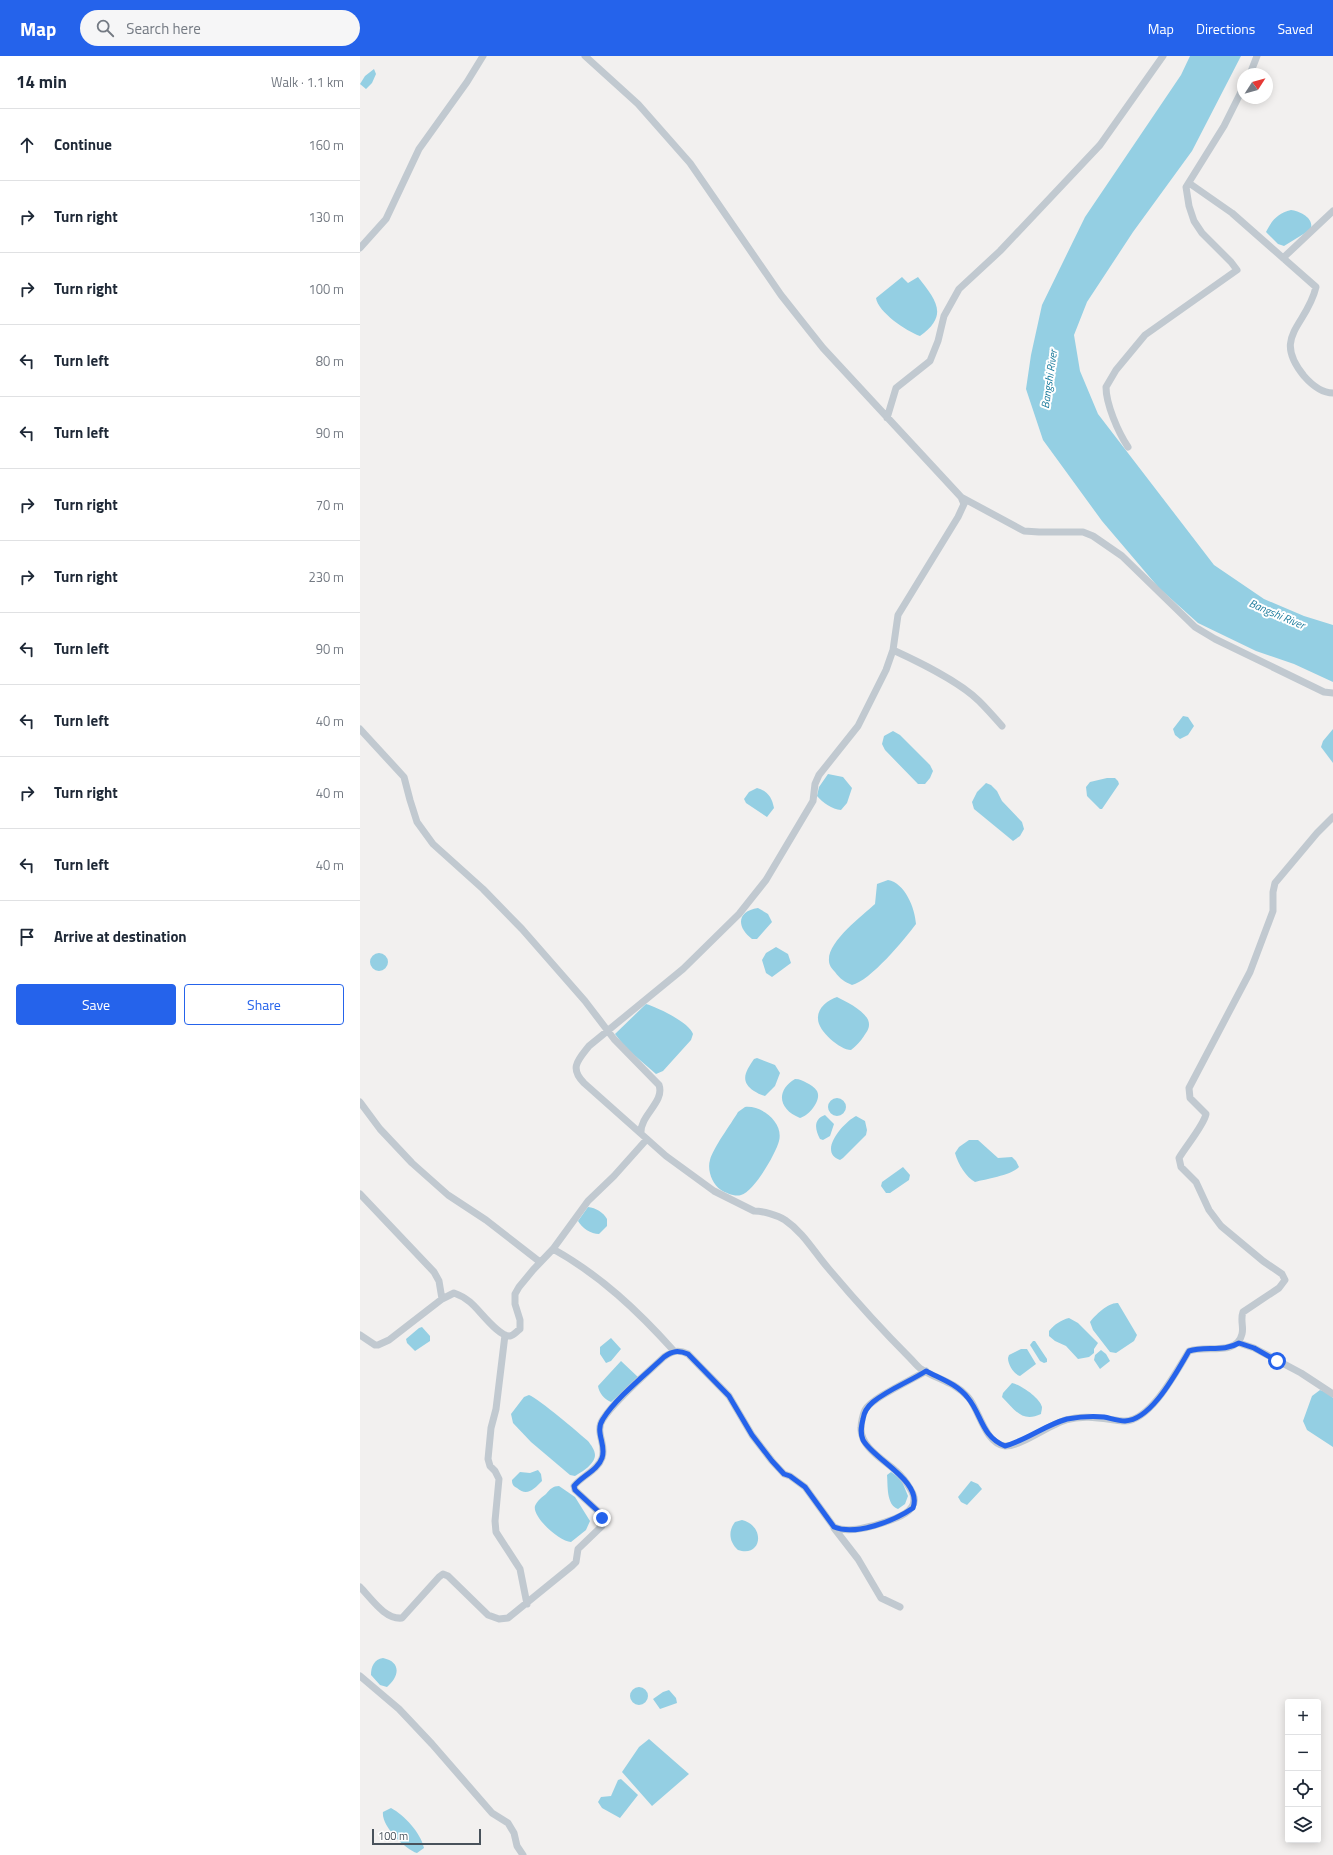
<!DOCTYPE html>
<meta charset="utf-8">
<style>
body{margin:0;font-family:"Titillium Web",sans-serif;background:#f6f6f7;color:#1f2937}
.controls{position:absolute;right:12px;bottom:12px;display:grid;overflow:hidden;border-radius:4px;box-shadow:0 2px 10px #0003}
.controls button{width:36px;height:36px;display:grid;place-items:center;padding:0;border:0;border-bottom:1px solid #e0e1e3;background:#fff;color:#1f2937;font:20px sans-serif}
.compass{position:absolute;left:877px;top:12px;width:36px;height:36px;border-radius:50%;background:#fff;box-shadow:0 2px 10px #0003;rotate:54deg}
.scale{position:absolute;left:12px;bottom:10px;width:109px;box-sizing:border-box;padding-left:4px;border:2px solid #49525b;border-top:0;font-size:11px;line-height:14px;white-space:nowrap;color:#49525b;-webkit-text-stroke:3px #fff;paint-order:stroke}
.stop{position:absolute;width:12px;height:12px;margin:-9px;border:3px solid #2563eb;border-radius:50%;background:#fff}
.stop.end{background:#2563eb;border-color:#fff;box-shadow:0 1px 4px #0008}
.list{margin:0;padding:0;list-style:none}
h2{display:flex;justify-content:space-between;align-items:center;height:52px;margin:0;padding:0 16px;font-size:17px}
h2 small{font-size:13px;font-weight:400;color:#747a83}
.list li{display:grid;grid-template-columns:26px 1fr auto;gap:12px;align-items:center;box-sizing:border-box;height:72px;padding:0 16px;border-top:1px solid #e0e1e3}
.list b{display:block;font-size:15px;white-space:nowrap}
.list em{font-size:13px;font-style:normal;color:#747a83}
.actions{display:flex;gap:8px;padding:12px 16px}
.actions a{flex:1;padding:9px 0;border:1px solid #2563eb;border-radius:4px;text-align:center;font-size:14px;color:#2563eb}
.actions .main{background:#2563eb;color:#fff}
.icon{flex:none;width:22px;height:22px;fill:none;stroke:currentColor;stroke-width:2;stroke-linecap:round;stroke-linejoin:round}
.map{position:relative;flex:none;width:973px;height:1799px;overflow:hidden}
header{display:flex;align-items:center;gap:24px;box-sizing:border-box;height:56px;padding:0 20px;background:#2563eb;color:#fff}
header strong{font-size:19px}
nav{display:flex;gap:22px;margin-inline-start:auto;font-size:14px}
.search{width:280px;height:36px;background:#f6f6f7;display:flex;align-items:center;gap:10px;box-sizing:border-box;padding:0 14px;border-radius:22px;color:#747a83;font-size:15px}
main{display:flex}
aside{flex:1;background:#fff}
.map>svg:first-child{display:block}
.water{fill:#94cfe3}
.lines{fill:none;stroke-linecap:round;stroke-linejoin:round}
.minor{stroke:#c1c9d0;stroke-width:7}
.route{stroke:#2563eb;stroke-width:5}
.labels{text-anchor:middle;stroke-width:4;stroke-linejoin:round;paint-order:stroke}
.water-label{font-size:11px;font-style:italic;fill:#1b7b9c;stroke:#fff}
</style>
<header>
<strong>Map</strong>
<div class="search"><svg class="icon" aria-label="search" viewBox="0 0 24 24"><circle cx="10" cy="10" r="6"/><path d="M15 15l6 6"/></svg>Search here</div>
<nav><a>Map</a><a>Directions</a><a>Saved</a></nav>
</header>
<main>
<aside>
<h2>14 min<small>Walk · 1.1 km</small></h2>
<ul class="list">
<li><svg class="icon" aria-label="ahead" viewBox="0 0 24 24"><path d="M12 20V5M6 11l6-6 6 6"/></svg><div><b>Continue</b></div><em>160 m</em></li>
<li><svg class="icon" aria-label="right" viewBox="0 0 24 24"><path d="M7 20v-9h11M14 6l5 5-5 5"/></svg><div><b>Turn right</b></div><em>130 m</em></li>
<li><svg class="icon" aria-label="right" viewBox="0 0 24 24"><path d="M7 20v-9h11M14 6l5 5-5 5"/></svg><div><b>Turn right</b></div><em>100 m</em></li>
<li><svg class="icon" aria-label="left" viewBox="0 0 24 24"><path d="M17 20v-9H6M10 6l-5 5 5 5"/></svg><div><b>Turn left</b></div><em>80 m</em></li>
<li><svg class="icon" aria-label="left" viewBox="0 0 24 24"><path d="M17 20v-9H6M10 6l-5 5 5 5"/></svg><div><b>Turn left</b></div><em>90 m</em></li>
<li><svg class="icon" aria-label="right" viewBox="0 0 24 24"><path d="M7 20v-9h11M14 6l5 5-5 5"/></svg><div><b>Turn right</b></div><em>70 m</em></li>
<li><svg class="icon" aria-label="right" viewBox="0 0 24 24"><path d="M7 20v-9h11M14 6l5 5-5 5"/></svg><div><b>Turn right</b></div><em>230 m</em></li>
<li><svg class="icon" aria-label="left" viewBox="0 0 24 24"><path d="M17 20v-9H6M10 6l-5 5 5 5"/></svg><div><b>Turn left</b></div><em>90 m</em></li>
<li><svg class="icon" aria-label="left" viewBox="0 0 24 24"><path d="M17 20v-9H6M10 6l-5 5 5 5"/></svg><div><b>Turn left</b></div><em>40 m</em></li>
<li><svg class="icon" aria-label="right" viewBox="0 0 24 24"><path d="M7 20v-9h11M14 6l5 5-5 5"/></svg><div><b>Turn right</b></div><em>40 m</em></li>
<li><svg class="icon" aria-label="left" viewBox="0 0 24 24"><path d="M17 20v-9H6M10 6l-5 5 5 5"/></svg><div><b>Turn left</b></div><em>40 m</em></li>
<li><svg class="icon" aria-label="arrive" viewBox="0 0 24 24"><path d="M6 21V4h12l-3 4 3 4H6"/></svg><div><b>Arrive at destination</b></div></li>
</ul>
<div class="actions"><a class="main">Save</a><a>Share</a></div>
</aside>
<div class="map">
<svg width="973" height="1799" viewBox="0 0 973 1799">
<rect width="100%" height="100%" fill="#f2f0ef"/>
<path class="water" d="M830,0h51l-49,95 -59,81 -46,70 -13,33 6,36 18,43 116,151 50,34 40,17 29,9v57l-39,-18 -38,-13 -58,-28 -39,-35 -57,-67 -59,-81 -17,-51 5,-34 11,-50 43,-88 96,-142z
M14,13l2,5 -4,9 -6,6 -6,-5 5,-8z
M931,154c9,1 25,9 19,20l-26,16 -6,-2 -12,-12c6,-12 12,-19 25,-22z
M542,221l6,6 10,-6c17,22 32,38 2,59 -14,-5 -42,-24 -44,-38z
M823,660l5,1 6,9 -6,9 -8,4 -5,-4 -2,-6z
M973,673v34l-12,-16 2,-6z
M533,675l7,4 30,30 3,6 -3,7 -5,6h-7l-33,-34 -3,-6 2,-8z
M468,718l15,3 9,11 -5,15 -6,7c-9,-1 -18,-7 -24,-14l2,-9z
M747,722h8l3,3 1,3 -17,25h-2l-13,-13 -1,-9 4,-5z
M626,727l5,2 6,6 5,10 20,21 2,7 -4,7 -7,5 -39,-32 -2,-7 5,-10z
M397,732c11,3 15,10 17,20l-7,9 -21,-14 -2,-4 5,-7z
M528,824c17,3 27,28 28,44 -11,15 -46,57 -64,61 -7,-3 -12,-6 -17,-13 -3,-3 -6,-7 -6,-11 -2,-19 33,-45 46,-57l2,-20z
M398,852l10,6 4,8 -15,17h-5c-16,-12 -15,-28 6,-31z
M416,891l12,7 3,9 -19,14 -6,-4 -4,-13 4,-7z
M10 906a9 9 0 1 1 18 0a9 9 0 1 1-18 0Z
M477,941c10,5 33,16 32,28 0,4 -3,8 -5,11 -4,6 -8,10 -13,14 -11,0 -33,-19 -33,-31 -1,-11 10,-19 19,-22z
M286,948c11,3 44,19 47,30l-2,6 -28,31 -7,3 -30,-26 -11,-14z
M397,1002l18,7 5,8 -5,13 -10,10c-4,-1 -8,-3 -11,-5 -15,-10 -8,-20 0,-32z
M435,1023c5,0 8,2 12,4 4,2 7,4 10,8 5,9 -8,25 -17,27 -21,-8 -25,-27 -5,-39z
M468 1051a9 9 0 1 1 18 0a9 9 0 1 1-18 0Z
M385,1051c16,-2 39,15 34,34 -3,12 -25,51 -38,54 -6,2 -15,-2 -20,-5 -9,-6 -14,-20 -11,-30 3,-12 21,-36 28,-48z
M465,1059l9,9 -4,12 -7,4 -3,-1c-5,-9 -7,-20 5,-24z
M496,1060l9,5 2,9 -1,5 -23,23 -3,2c-23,-8 4,-38 16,-44z
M609,1084h9l20,18 14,-1 4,4 3,6c-7,8 -33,12 -44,15 -9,-5 -17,-18 -20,-29l4,-6z
M543,1111l7,8 -1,5 -19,13h-4l-5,-7 1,-4z
M228,1151c8,1 15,5 19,12v7l-8,8c-8,0 -17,-6 -21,-13z
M758,1247l19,32 -3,6 -18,12 -6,-1 -17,-22 -3,-8c5,-7 19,-20 28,-19z
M709,1262l9,5 20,20 -4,6v4l-5,4 -11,2 -12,-13 -11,-5 -6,-5v-5c6,-7 12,-11 20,-13z
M62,1271l8,9v5l-15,10 -8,-8 -1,-4 13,-11z
M251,1282l10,11 -10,12 -5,2 -6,-9v-7z
M673,1285h2l12,18v3l-3,1 -4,-2 -10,-16z
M661,1293h6l9,15 -16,12c-6,-2 -12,-11 -12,-18l1,-3z
M741,1294l5,4 4,7 -10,8 -6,-9 1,-5z
M261,1305l18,17 -28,24c-7,-3 -12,-9 -13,-16z
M652,1327c9,2 28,15 30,24 0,3 -1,5 -1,7 -19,9 -26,-4 -39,-17l1,-4z
M960,1334l8,3 5,5v49l-26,-17 -4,-9 9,-25z
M169,1339c10,4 50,38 59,46 3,4 7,9 7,14 0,9 -13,17 -20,21l-5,-1 -39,-33 -18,-19 -2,-9 13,-17z
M178,1414l3,4 1,7c-8,8 -15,16 -25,7 -4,-2 -5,-4 -5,-8l8,-8 10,1z
M531,1416l10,7 7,17 -3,8 -7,5c-12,-4 -10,-24 -11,-34z
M611,1425l7,3 4,5 -15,16 -6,-3 -3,-5z
M199,1430l16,11 15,24 -4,9 -15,12c-11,0 -39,-25 -36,-36 2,-5 7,-9 11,-12 4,-5 7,-8 13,-8z
M382,1464c24,6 20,38 -4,30 -9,-8 -10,-19 -3,-28z
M23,1602c19,4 16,19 4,29l-7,-2 -9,-10c0,-8 3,-16 12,-17z
M270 1640a9 9 0 1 1 18 0a9 9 0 1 1-18 0Z
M309,1634l7,8 1,5 -17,6 -7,-10 10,-7z
M289,1683l40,35 -37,32 -30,-34 17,-25z
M261,1723l17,16 -18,23 -18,-10 -4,-6 3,-5 10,-1 7,-16z
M31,1752c13,7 30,25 33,40l-7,5c-12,-4 -36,-27 -34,-41z"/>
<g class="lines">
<path class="minor" d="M225,0l53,48 52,59 91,132 42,53 138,149 3,7 -6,13 -60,98 -5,35 -7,20 -28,56 -39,49 -4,9 -2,17 -47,79 -27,34 -56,55 -94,77c-11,14 -20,22 -5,37l82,73 48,35 40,20c9,0 23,4 31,9 19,13 29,32 43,48 26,31 54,62 82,90 4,4 7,8 11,11 15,10 34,13 47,28 11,12 17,47 37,49 15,1 45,-22 61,-26 19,-6 38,-1 57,1 27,2 54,-51 66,-70 17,-6 48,5 53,-17 2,-7 -2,-14 1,-22l36,-24 6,-8 -3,-6 -19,-13 -42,-35 -12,-16 -13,-28 -15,-15 -2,-9c7,-12 25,-33 27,-44l-16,-16 -1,-10 61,-116 23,-61v-19l2,-9 42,-50 16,-16
M890,18l7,-18
M829,127l43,30 84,74c-9,39 -45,49 -12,89 7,8 18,17 29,17
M0,192l26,-29 33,-70 48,-67 16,-26
M923,202l50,-47
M527,362l9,-30 34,-27 8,-20 6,-25 15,-27 41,-38 100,-106 63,-89
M768,391c-10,-15 -22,-43 -22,-60l10,-17 29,-35 92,-65 -6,-8 -29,-29 -8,-12 -5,-15 -3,-19 38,-61 19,-38
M601,441l63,34 15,1h44l10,4 29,20 73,71 20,12 109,53 9,1
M533,594c26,12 66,31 86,51 8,8 16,17 23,25
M0,673l44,48 6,23 7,22 16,22 50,45 39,40 63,72 29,38 45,46c6,17 -19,30 -18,48
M0,1046l20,27 32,34 36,32 38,25 54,42
M0,1138l74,78 5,9 3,18
M193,1193c47,26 85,62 121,102
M0,1279l15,10h3l11,-5 53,-41 12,-6c6,2 11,5 16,9 9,7 28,35 40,34 4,-1 7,-5 10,-7v-9l-5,-16v-10l4,-7 14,-17 20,-21 35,-48 26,-25 33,-37
M145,1279l-9,74 -5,19 -3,31 2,7 5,5 4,8 -4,42 1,11 24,37 7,35
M879,1287l15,5 47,25 32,21
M474,1472l24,31 23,39 19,9
M0,1531c11,11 25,33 42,31l37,-41 4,-3 5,2 40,39 11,4 9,-1 64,-52 4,-4 2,-13 24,-23 -2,-13 -25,-23 -1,-4c8,-10 24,-16 28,-28 5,-14 -8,-26 1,-39 13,-20 43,-45 61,-62 9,-6 14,-8 24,-3l41,42 23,39 20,26 12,13 6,2 15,11 29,40c11,5 27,2 38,-1 17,-5 53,-13 39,-36 -4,-7 -9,-14 -15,-19 -12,-11 -36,-24 -35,-43 0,-5 2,-14 4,-18 8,-13 47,-30 61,-39
M0,1620l39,33 33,35 60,69 16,10 6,10 3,13 6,9"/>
</g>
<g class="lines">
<path class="route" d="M242,1462l-2,-5 -25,-23 -1,-4c8,-10 24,-16 28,-28 5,-13 -8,-26 1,-39 12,-20 43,-45 61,-62 8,-6 14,-7 24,-3l41,42 23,39 20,26 12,13 6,2 15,11 29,40c22,9 60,-6 79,-19 10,-27 -39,-48 -50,-68 -3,-7 -2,-13 0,-21 1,-7 4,-12 10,-17 16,-13 36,-20 53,-31 15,8 31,13 42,27 14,17 13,38 37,48 22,-6 40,-21 62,-27 11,-2 26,-3 37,-2 6,1 14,4 21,4 27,-1 52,-50 64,-70 16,-5 35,1 50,-8l15,5 23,13"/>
</g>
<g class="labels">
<g class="water-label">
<text transform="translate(689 323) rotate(-82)" y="4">Bangshi River</text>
<text transform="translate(917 558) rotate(23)" y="4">Bangshi River</text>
</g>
</g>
</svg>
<div class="controls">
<button>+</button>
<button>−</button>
<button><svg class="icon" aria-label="locate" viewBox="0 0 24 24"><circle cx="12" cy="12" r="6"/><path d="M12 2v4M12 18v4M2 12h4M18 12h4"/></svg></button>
<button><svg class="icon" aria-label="layers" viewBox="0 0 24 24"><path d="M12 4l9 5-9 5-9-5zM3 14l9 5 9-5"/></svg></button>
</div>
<svg class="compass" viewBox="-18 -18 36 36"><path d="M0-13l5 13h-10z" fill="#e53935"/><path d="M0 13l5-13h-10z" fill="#747a83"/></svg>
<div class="scale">100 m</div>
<div class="stop" style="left:917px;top:1305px"></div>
<div class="stop end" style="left:242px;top:1462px"></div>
</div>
</main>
